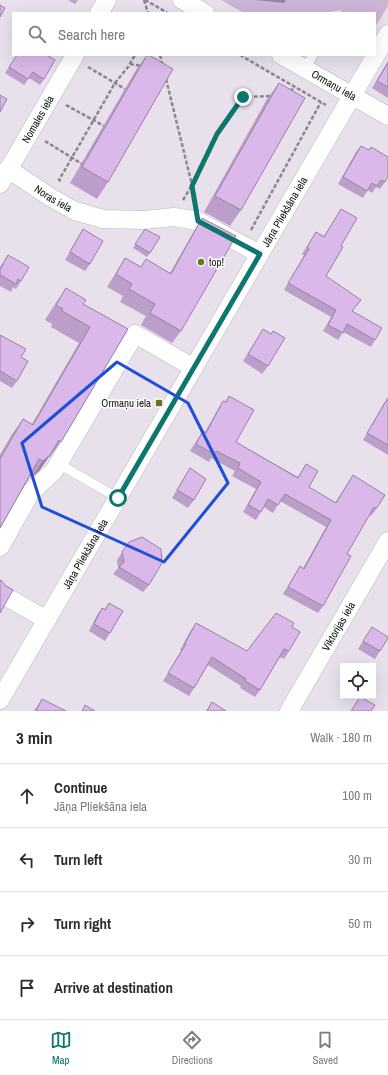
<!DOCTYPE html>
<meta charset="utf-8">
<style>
body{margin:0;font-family:"Archivo Narrow",sans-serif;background:#f2f2f3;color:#2b2b33}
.controls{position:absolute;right:12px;bottom:12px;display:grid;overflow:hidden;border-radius:0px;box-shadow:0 4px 16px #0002}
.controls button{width:36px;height:36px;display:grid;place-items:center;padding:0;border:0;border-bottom:1px solid #e1e1e2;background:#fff;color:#2b2b33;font:20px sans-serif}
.stop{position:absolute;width:12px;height:12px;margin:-9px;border:3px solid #0f766e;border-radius:50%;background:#fff}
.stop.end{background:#0f766e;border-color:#fff;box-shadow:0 1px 4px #0008}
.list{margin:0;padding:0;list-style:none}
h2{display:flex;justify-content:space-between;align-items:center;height:52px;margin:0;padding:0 16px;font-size:17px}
h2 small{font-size:13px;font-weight:400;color:#7c7c81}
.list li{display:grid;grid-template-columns:26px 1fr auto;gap:12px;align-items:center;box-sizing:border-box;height:64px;padding:0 16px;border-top:1px solid #e1e1e2}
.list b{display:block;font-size:15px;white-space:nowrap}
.list p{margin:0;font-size:13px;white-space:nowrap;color:#7c7c81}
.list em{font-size:13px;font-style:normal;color:#7c7c81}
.icon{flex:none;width:22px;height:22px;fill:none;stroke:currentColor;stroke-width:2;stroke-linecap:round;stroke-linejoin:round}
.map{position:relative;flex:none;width:388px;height:711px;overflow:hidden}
.search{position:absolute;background:#fff;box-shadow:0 4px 16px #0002;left:12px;right:12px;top:12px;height:44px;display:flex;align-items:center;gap:10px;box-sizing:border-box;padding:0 14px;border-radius:0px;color:#7c7c81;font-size:15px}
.sheet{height:308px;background:#fff}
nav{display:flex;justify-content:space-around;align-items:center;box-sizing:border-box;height:56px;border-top:1px solid #e1e1e2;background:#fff;font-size:11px;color:#7c7c81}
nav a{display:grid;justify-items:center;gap:2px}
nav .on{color:#0f766e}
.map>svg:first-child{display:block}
.green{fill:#cbb4d6}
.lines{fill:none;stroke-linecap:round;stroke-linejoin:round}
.service-casing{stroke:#bdb5c0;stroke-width:10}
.minor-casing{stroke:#bdb5c0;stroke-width:19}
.path{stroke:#8c878f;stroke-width:2.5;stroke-dasharray:4 2;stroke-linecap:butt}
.service{stroke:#fff;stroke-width:9}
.minor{stroke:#fff;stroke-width:18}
.wall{fill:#bb9ec9}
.shaded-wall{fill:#9981a4}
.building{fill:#dab8ea;stroke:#9981a4}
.route{stroke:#0f766e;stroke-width:5}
.marked{fill:none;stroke:#1d4ed8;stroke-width:3;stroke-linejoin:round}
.poi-dot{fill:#687623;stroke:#fff;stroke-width:1.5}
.labels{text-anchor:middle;stroke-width:3;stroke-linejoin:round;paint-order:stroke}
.street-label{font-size:11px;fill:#131014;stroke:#fff}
.poi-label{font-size:11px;fill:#131014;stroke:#fff;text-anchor:start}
</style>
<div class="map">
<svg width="388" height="711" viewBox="0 0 388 711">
<rect width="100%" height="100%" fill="#e8e1ec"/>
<path class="green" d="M221,0h167v6l-13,21v-14h-34v-3l-17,3h-80z"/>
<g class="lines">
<g class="service-casing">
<path id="service" d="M305,69l8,-14
M59,464l59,34"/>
</g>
<g class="minor-casing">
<g id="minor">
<path d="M182,0l23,13"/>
<path d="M99,13l8,-13"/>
<path id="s1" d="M281,55l107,61"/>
<path id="s2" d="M8,169l42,28 25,14 28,8 41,1 30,-3 24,4 62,33"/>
<path id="s3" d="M0,184l75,-129"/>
<path d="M0,547l31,-55 23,-21 81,-137 59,34"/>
<path d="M0,593l47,27"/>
<path id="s4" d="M0,700l388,-666"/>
<path id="s5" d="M289,711l99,-170"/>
</g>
</g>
<path class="path" d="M144,0l4,13
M145,0l23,13
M160,55l2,9
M240,55l86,50
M130,64l11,2
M88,67l37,22
M166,79l26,106 25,-51 26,-37 29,-1
M291,92l3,-6
M66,105l38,21
M45,141l37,23
M61,181l-2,-1 56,-97 13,-16 7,-12
M183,200l9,-15 3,18
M251,230l70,-128"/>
<use href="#service" class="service"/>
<use href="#minor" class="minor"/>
</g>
<path class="wall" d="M68,0h10l-3,4z
M17,55l27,24 -4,6 -11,-7 -5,7 -19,-12z
M147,55l-39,127 -11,17 -27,-16 66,-113z
M388,61v37l-16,-10z
M279,83l-38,127 -11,16 -26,-14 63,-113z
M361,146l24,36 -5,7 -4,-2 -4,6 -4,-3 -5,8 -25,-14 18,-32z
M341,209v37l-15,30 49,64 -4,7 -28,-15 -5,8 -15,-9 8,-14 -47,-27 20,-35 -2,-1 14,-22 8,4z
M202,218l-21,113 -9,12 -31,-18 5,-9 -26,-14 3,-6 -16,-9 10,-16 8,-13 16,9 5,-8 24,14 24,-42z
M83,229l7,35 -5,7 -20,-11 13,-23z
M145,229l5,24 -3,4 -14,-9z
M8,255l13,26 -5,8 -3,-2 -2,5 -11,-6v-19z
M66,288l17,16 45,25 -67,113 -11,15h-1l-10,14 -7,6 -2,-1 -30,52v-73l12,-21 11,-15 9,5 47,-81 -28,-16 1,-3 -7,-4 10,-16z
M263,329l5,37 -6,8 -19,-13z
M0,335l21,22 -4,24 -5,7 -12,-7z
M229,396l7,46 62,35 8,-13 3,23 26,16 18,-28 23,34 -5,7 -2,-1 -22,39 -24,52 -5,7 -35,-19 12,-20 5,-8 3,2 23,-41 -46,-26 -7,12 -9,-6 -8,13 -13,-8 13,-23 -24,-13 3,-5 -24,-13 -2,4 -19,-11 13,-20 2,1 13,-23 5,-8 2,1z
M388,398v57l-25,-15 21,-37z
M190,468l4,32 -6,8 -16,-10 13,-22z
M129,542l20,43 -6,7 -30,-18 5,-6 -1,-8z
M109,603l1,30 -5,8 -16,-10 8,-16 5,-7 3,1z
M196,623l51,28 45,-24 -3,24 -5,8 -4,-2 -20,33 -5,7 -15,-9 1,-2 -33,-21 -14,23 -5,8 -26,-15 18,-30 -1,-1 11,-20z
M372,627l8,24 -5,8 -17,-10z
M42,699l24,12h-32z
M212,702l14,9h-20z"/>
<path class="shaded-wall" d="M255,0h31l-2,3z
M50,455l-11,16 -7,6 11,-16z"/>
<path class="building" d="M0,5l5,3 -5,9z
M17,55h30l8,5 -11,19 -11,-7 -5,7 -19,-12z
M147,55h2l24,14 -65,113 -26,-15z
M388,63v24l-11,-6z
M279,83l26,15 -64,112 -26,-14z
M0,95l7,4 -7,13z
M361,146l8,4 2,-3 17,10v20l-3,5 -4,-2 -4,6 -5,-3 -5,8 -24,-14z
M341,209l16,9 -16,28 2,1 -17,29 35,24 -9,11 30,17 -7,12 -28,-16 -4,9 -15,-8 8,-15 -48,-27 21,-34 -2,-2 9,-15 8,5z
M202,218l34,18 -55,95 -31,-18 5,-9 -26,-15 3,-5 -16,-10 9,-16 16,9 5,-8 25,15z
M83,229l20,12 -13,23 -20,-12z
M145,229l15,8 -10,16 -15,-9z
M8,255l21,12 -8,14 -3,-2 -2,5 -16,-9v-5z
M66,288l20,12 -3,4 45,25 -67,113 -2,-2 -9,15 -7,6 -4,-2 -39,69v-69l23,-40 10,6 57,-98 -28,-16 1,-2 -7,-4z
M263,329l8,5 2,-3 12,7 -17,28 -20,-12z
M0,335l26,14 -5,8 7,4 -11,20 -17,-10z
M229,396l25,14 -18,32 62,36 8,-14 12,7 -9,16 27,16 17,-28 32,20 -9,14 -2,-2 -27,47 4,2 -28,50 -35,-19 12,-21 4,3 27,-49 -46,-26 -7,11 -10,-6 -7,13 -13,-7 13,-23 -23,-14 2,-5 -24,-12 -2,3 -18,-10 7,-13 3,2 17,-32 3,1z
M388,398v47l-21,-12z
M190,468l16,11 -12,21 -17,-10z
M142,537l19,12 1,14 -13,22 -30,-18 5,-5 -2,-10 7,-10z
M0,580l2,1 4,5 7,4 -13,23z
M109,603l14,8 -13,22 -16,-9 8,-16 3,2z
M276,613l18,10 -2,4 8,5 -11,19 -5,-2 -24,41 -15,-9 1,-2 -34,-22 -18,31 -26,-15 18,-29 -1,-1 11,-20 51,28z
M372,627l16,10v1l-8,13 -17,-10z
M360,697l15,8 -4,6h-20z
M42,699l24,12h-30z
M212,702l14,9h-19z
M85,705l10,6h-13z"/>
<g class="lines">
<path class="route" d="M118,498l142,-244 -62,-33 -6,-35 25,-52 26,-37"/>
</g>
<path class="marked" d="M117,362l71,41 40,80 -64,79 -122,-55 -20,-64z"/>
<g class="poi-dot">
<circle cx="201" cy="262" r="4"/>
<rect x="155" y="399" width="8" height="8" rx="2"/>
</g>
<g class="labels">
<g class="street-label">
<text dy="4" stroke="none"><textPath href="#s1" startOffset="61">Ormaņu iela</textPath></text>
<text dy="4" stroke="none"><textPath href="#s3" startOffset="75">Nomales iela</textPath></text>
<text dy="4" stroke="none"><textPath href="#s2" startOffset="54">Noras iela</textPath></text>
<text dy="4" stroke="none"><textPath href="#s4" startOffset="565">Jāņa Pliekšāna iela</textPath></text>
<text dy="4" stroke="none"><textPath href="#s4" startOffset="169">Jāņa Pliekšāna iela</textPath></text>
<text dy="4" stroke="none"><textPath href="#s5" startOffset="98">Viktorijas iela</textPath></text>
</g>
<g class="poi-label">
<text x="209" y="266">top!</text>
<text x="151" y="407" text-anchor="end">Ormaņu iela</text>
</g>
</g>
</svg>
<div class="controls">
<button><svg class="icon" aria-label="locate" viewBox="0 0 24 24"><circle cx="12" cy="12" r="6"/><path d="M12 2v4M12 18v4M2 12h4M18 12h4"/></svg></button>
</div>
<div class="stop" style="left:118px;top:498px"></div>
<div class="stop end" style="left:243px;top:97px"></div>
<div class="search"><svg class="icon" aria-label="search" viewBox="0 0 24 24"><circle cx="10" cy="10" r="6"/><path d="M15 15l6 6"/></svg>Search here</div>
</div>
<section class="sheet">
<h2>3 min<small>Walk · 180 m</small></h2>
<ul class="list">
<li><svg class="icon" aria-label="ahead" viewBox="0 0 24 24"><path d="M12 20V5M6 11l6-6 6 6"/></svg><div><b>Continue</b><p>Jāņa Pliekšāna iela</p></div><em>100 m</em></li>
<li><svg class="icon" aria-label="left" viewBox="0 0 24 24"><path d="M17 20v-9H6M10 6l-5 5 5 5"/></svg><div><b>Turn left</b></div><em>30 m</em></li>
<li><svg class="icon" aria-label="right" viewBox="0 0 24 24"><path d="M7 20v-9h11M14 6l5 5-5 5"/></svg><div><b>Turn right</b></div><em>50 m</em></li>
<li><svg class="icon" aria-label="arrive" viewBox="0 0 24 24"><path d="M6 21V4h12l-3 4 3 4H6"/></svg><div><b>Arrive at destination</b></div></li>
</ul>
</section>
<nav>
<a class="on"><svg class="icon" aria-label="map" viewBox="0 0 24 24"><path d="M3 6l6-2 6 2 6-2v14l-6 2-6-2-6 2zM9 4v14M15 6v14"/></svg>Map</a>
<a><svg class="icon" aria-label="directions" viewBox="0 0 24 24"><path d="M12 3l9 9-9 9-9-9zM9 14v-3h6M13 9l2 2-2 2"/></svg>Directions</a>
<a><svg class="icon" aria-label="saved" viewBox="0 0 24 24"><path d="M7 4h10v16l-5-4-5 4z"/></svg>Saved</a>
</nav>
